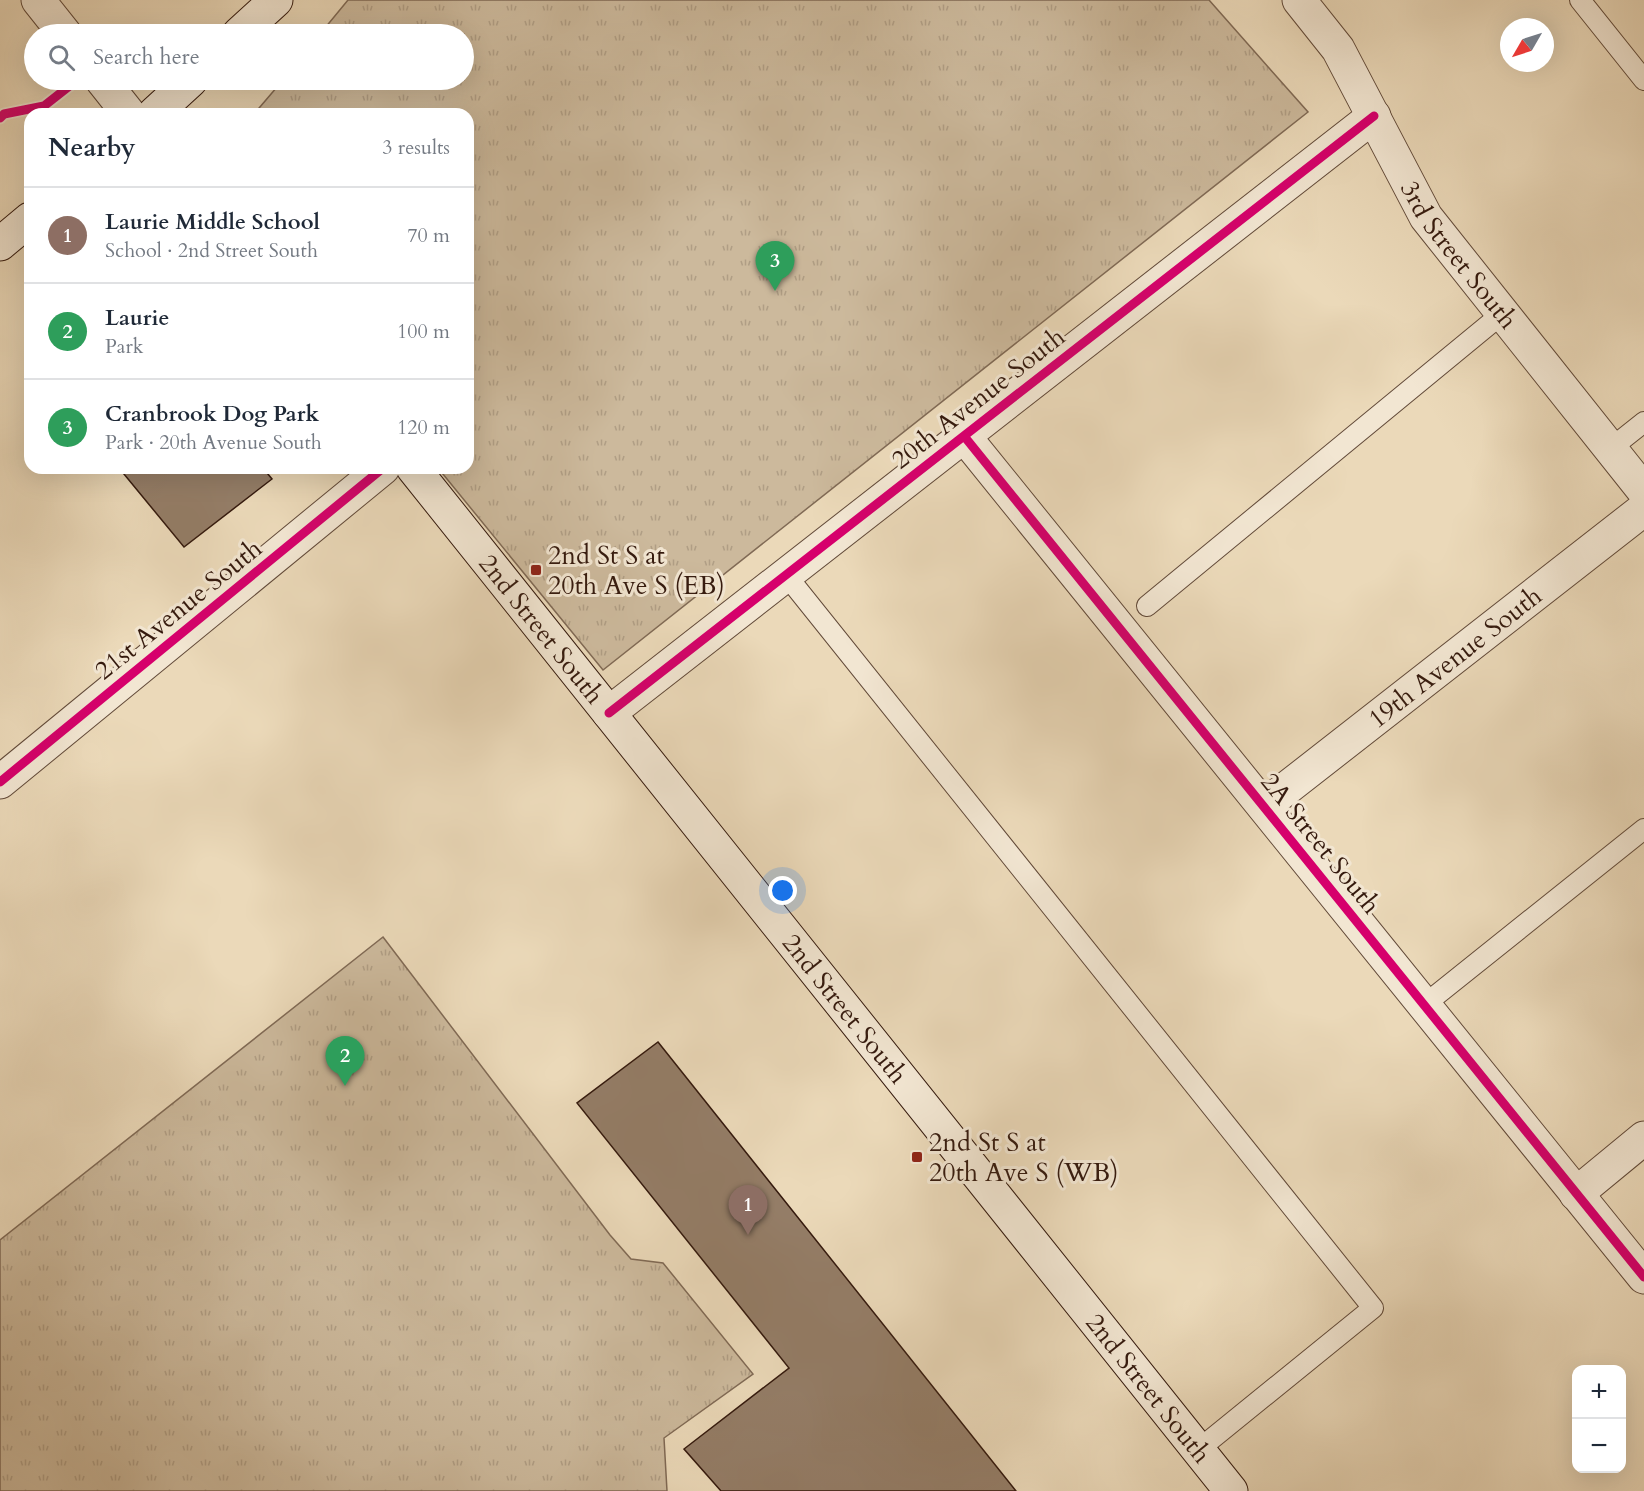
<!DOCTYPE html>
<meta charset="utf-8">
<style>
body{margin:0;font-family:Cardo,serif;background:#f2f2f3;color:#1f2937}
.controls{position:absolute;right:18px;bottom:18px;display:grid;overflow:hidden;border-radius:12px;box-shadow:0 6px 24px #0002}
.controls button{width:54px;height:54px;display:grid;place-items:center;padding:0;border:0;border-bottom:2px solid #e0e1e3;background:#fff;color:#1f2937;font:30px sans-serif}
.compass{position:absolute;left:1500px;top:18px;width:54px;height:54px;border-radius:50%;background:#fff;box-shadow:0 6px 24px #0002;rotate:231deg}
.you{position:absolute;left:783px;top:891px;width:21px;height:21px;margin:-15px;border:4px solid #fff;border-radius:50%;background:#1a73e8;box-shadow:0 0 0 9px #1a73e833}
.badge{display:grid;place-items:center;width:39px;height:39px;border-radius:50%;background:#2563eb;color:#fff;font-size:20px;font-weight:700}
.pin{position:absolute;translate:-50% -50px;filter:drop-shadow(0 2px 3px #0008)}
.pin::after{content:'';position:absolute;top:32px;width:21px;height:18px;background:inherit;clip-path:polygon(0 0,100% 0,50% 100%)}
.list{margin:0;padding:0;list-style:none}
h2{display:flex;justify-content:space-between;align-items:center;height:78px;margin:0;padding:0 24px;font-size:26px}
h2 small{font-size:20px;font-weight:400;color:#747a83}
.list li{display:grid;grid-template-columns:39px 1fr auto;gap:18px;align-items:center;box-sizing:border-box;height:96px;padding:0 24px;border-top:2px solid #e0e1e3}
.list b{display:block;font-size:22px;white-space:nowrap}
.list p{margin:0;font-size:20px;white-space:nowrap;color:#747a83}
.list em{font-size:20px;font-style:normal;color:#747a83}
.icon{flex:none;width:33px;height:33px;fill:none;stroke:currentColor;stroke-width:2;stroke-linecap:round;stroke-linejoin:round}
.map{position:relative;flex:none;width:1644px;height:1491px;overflow:hidden}
.search{position:absolute;background:#fff;box-shadow:0 6px 24px #0002;left:24px;top:24px;width:450px;height:66px;display:flex;align-items:center;gap:15px;box-sizing:border-box;padding:0 21px;border-radius:33px;color:#747a83;font-size:22px}
.panel{position:absolute;background:#fff;box-shadow:0 6px 24px #0002;left:24px;top:108px;width:450px;height:366px;border-radius:18px}
.map>svg:first-child{display:block}
.park{fill:url(#park-tufts);stroke:#806a55;stroke-width:1.5}
.building{fill:#947d67;stroke:#351a0e;stroke-width:1.5}
.lines{fill:none;stroke-linecap:round;stroke-linejoin:round}
.service-casing{stroke:#624a39;stroke-width:22}
.minor-casing{stroke:#624a39;stroke-width:35}
.tertiary-casing{stroke:#624a39;stroke-width:35}
.secondary-casing{stroke:#351a0e;stroke-width:35}
.service{stroke:#f2e6d2;stroke-width:20}
.minor{stroke:#f2e6d2;stroke-width:33}
.tertiary{stroke:#f2e6d2;stroke-width:33}
.secondary{stroke:#f2e6d2;stroke-width:33}
.cycleway-casing{stroke:#f2e6d2;stroke-width:13}
.cycleway{stroke:#d6006c;stroke-width:9}
.poi-dot{fill:#8f2418;stroke:#f2e6d2;stroke-width:2}
.labels{text-anchor:middle;stroke-width:6;stroke-linejoin:round;paint-order:stroke}
.street-label{font-size:26px;fill:#351a0e;stroke:#f2e6d2}
.poi-label{font-size:26px;fill:#351a0e;stroke:#f2e6d2;text-anchor:start}
</style>
<div class="map">
<svg width="1644" height="1491" viewBox="0 0 1644 1491">
<defs>
<pattern id="park-tufts" width="24" height="20" patternUnits="userSpaceOnUse" patternTransform="scale(1.5)"><rect width="24" height="20" fill="#ccb99c"/><path d="M3 7l-1-3M5 7V3M7 7l1-3M15 17l-1-3M17 17v-4M19 17l1-3" fill="none" stroke="#b09e85"/></pattern>
</defs>
<rect width="100%" height="100%" fill="#ebd9b9"/>
<filter id="stains"><feTurbulence type="fractalNoise" baseFrequency=".00333" numOctaves="4"/><feColorMatrix values="0 0 0 0 .2 0 0 0 0 .09 0 0 0 0 .02 0 0 0 .5 -.17"/></filter>
<radialGradient id="worn" r=".72"><stop offset=".6" stop-color="#630" stop-opacity="0"/><stop offset="1" stop-color="#630" stop-opacity=".3"/></radialGradient>
<path class="park" d="M348,0h861l99,112 -705,558 -165,-202h30v-354h-214l29,-34h181v-46h-144z
M383,937l227,298 21,24 32,4 90,111 -89,64 3,53h-667v-251z"/>
<path class="building" d="M119,468h144l9,11 -88,68z
M658,1042l358,449h-295l-37,-42 105,-81 -212,-265z"/>
<g class="lines">
<g class="service-casing">
<path id="service" d="M1580,0l64,80
M1610,449l34,-27
M786,575l587,733 -175,142
M1147,606l356,-293
M1424,1005l220,-176"/>
</g>
<g class="minor-casing">
<g id="minor">
<path id="s1" d="M1299,0l39,49 88,168 218,274"/>
<path d="M964,436l680,841"/>
<path d="M609,713l765,-597"/>
<path d="M0,782l383,-314"/>
<path id="s2" d="M1264,806l380,-297"/>
<path d="M1576,1194l68,-56"/>
</g>
</g>
<g class="tertiary-casing">
<path id="tertiary" d="M38,0l27,34
M102,80l27,34"/>
</g>
<g class="secondary-casing">
<g id="secondary">
<path d="M239,34l37,-34"/>
<path d="M154,114l37,-34"/>
<path d="M0,244l30,-25"/>
<path id="s3" d="M413,468l818,1023"/>
</g>
</g>
<use href="#service" class="service"/>
<use href="#minor" class="minor"/>
<use href="#tertiary" class="tertiary"/>
<use href="#secondary" class="secondary"/>
<g class="cycleway-casing">
<path id="cycleway" d="M0,118l4,-4 40,-8 33,-26
M964,436l680,841
M609,713l765,-597
M0,782l383,-314"/>
</g>
<use href="#cycleway" class="cycleway"/>
</g>
<g class="poi-dot">
<rect x="530" y="564" width="12" height="12" rx="3"/>
<rect x="911" y="1151" width="12" height="12" rx="3"/>
</g>
<g class="labels">
<g class="street-label">
<text dy="9" stroke="none"><textPath href="#s1" startOffset="302">3rd Street South</textPath></text>
<text transform="translate(978 398) rotate(-38)" y="9">20th Avenue South</text>
<text transform="translate(178 609) rotate(-39)" y="9">21st Avenue South</text>
<text dy="9" stroke="none"><textPath href="#s3" startOffset="206">2nd Street South</textPath></text>
<text dy="9" stroke="none"><textPath href="#s2" startOffset="242">19th Avenue South</textPath></text>
<text transform="translate(1321 843) rotate(51)" y="9">2A Street South</text>
<text dy="9" stroke="none"><textPath href="#s3" startOffset="692">2nd Street South</textPath></text>
<text dy="9" stroke="none"><textPath href="#s3" startOffset="1178">2nd Street South</textPath></text>
</g>
<g class="poi-label">
<text x="548" y="564">2nd St S at<tspan x="548" dy="30">20th Ave S (EB)</tspan></text>
<text x="929" y="1151">2nd St S at<tspan x="929" dy="30">20th Ave S (WB)</tspan></text>
</g>
</g>
<rect width="100%" height="100%" filter="url(#stains)"/>
<rect width="100%" height="100%" fill="url(#worn)"/>
</svg>
<div class="controls">
<button>+</button>
<button>−</button>
</div>
<svg class="compass" viewBox="-18 -18 36 36"><path d="M0-13l5 13h-10z" fill="#e53935"/><path d="M0 13l5-13h-10z" fill="#747a83"/></svg>
<div class="you"></div>
<div class="pin badge" style="left:748px;top:1235px;background:#8d6e63">1</div>
<div class="pin badge" style="left:345px;top:1086px;background:#2e9e5b">2</div>
<div class="pin badge" style="left:775px;top:291px;background:#2e9e5b">3</div>
<div class="search"><svg class="icon" aria-label="search" viewBox="0 0 24 24"><circle cx="10" cy="10" r="6"/><path d="M15 15l6 6"/></svg>Search here</div>
<section class="panel">
<h2>Nearby<small>3 results</small></h2>
<ul class="list">
<li><span class="badge" style="background:#8d6e63">1</span><div><b>Laurie Middle School</b><p>School · 2nd Street South</p></div><em>70 m</em></li>
<li><span class="badge" style="background:#2e9e5b">2</span><div><b>Laurie</b><p>Park</p></div><em>100 m</em></li>
<li><span class="badge" style="background:#2e9e5b">3</span><div><b>Cranbrook Dog Park</b><p>Park · 20th Avenue South</p></div><em>120 m</em></li>
</ul>
</section>
</div>
